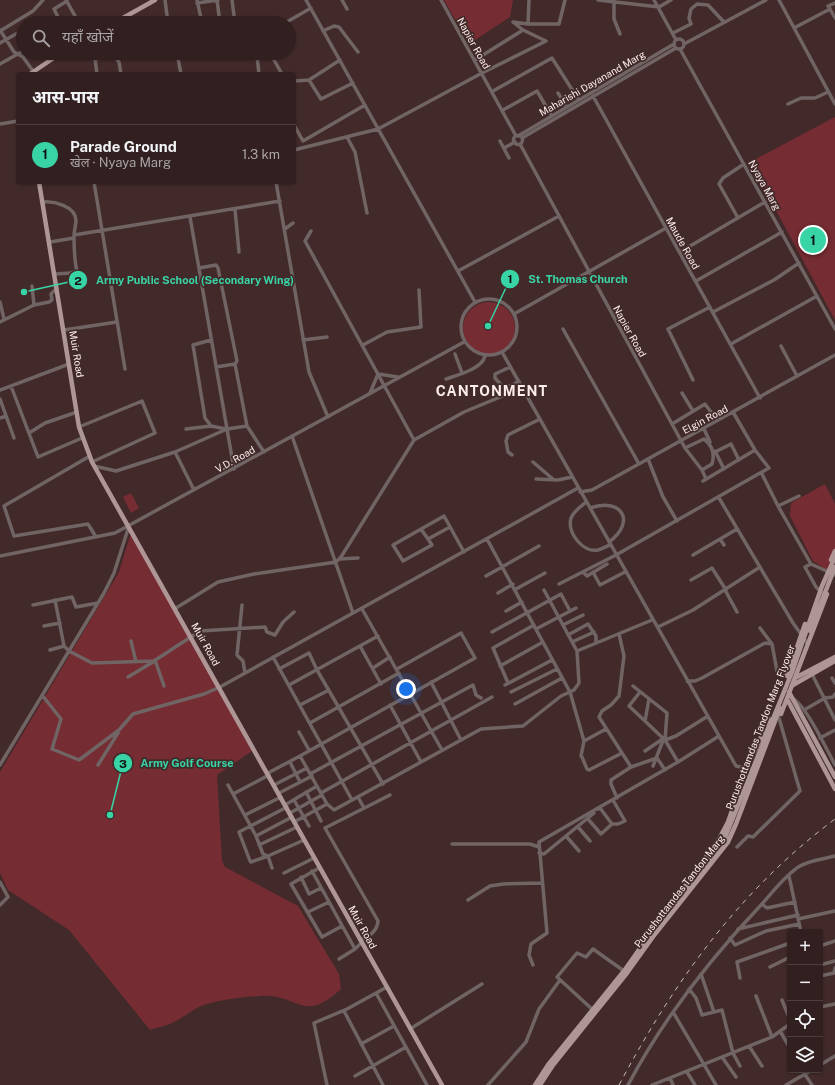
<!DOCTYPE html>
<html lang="hi">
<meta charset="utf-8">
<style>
body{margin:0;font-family:"Public Sans","Noto Sans Devanagari",sans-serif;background:#3d2d2d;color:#f1f3f6}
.controls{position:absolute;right:12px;bottom:12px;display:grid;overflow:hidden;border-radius:4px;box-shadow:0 1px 3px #0004}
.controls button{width:36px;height:36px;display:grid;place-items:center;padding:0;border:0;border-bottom:1px solid #4d3e3e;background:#322020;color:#f1f3f6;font:20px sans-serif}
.you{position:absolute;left:406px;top:689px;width:14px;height:14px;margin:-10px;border:3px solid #fff;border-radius:50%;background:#1a73e8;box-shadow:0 0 0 6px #1a73e833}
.badge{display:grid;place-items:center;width:26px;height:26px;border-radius:50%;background:#38d4a6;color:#111;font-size:13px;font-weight:700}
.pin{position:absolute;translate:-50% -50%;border:2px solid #fff;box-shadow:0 1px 4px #0006}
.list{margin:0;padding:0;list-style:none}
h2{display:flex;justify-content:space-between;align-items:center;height:52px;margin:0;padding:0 16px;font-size:17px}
h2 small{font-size:13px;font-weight:400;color:#a8a3a5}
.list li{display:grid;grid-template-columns:26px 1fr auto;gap:12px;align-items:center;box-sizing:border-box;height:60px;padding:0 16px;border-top:1px solid #4d3e3e}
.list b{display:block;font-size:15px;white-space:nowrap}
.list p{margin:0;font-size:13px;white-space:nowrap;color:#a8a3a5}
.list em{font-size:13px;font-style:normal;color:#a8a3a5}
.icon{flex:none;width:22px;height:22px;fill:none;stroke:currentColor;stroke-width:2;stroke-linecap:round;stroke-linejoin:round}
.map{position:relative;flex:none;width:835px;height:1085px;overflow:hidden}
.search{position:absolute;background:#322020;box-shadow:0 1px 3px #0004;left:16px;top:16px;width:280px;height:44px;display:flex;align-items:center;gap:10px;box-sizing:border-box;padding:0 14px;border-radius:22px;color:#a8a3a5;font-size:15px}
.panel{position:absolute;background:#322020;box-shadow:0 1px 3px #0004;left:16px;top:72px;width:280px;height:112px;border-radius:4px}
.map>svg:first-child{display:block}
.green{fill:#752c32}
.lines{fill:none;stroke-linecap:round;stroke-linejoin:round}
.minor{stroke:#716464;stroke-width:3.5}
.major{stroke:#af9696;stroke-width:4.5}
.rail{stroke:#c8b6b6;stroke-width:1;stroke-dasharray:5 5;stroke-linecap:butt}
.labels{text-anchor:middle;stroke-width:3.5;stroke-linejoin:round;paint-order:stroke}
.street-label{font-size:10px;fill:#fdeded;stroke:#422a2a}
.district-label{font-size:14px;font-weight:bold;letter-spacing:1px;fill:#fdeded;stroke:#422a2a}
.leader{fill:none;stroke:#38d4a6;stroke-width:1.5}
.callout-dot{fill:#38d4a6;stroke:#422a2a;stroke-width:1.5}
.mark-label{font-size:12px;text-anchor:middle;font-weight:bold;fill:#111}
.callout-label{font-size:11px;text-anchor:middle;font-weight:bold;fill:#38d4a6;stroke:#422a2a;stroke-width:3.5;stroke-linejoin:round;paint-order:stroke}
</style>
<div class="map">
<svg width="835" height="1085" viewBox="0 0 835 1085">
<rect width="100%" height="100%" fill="#422a2a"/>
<path class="green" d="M444,0h69l-3,17 -41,27z
M835,117v203l-85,-158z
M463 328a26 26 0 1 1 52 0a26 26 0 1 1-52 0Z
M825,484l10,20v51l-7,16 -15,-10 -23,-45 1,-13z
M131,493l8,15 -8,5 -8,-16z
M133,535l119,216 -35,24 5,85 3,7 73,39 41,68 2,15c-39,36 -42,4 -81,7 -17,1 -46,4 -61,11 -10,5 -20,14 -32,18 -5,2 -12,3 -17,5l-81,-100 -61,-40 -8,-17v-101l119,-200 11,-36z"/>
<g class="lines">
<path class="minor" d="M66,0l13,23
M165,0l3,23
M197,0l5,23
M217,0l3,23
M232,0l3,23
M306,0l169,302
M342,0l5,9
M441,0l75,136
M598,0l61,7 12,-7
M654,0l22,40
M779,0l56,104
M614,1v18l6,15
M197,3l21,-3
M830,9l5,9
M37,23h1
M61,23l-7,-14 13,-8
M285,23l26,-15
M528,24l1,-24
M794,28l36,-19 -2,-3 7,-3
M0,30l14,22 9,5 10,14
M0,31l33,-20 10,-11
M323,31l11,-5 5,1 19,25
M673,33l18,-9 -2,-6 2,-9 6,-5 11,1 16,17
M674 44a5 5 0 1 1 10 0a5 5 0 1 1-10 0Z
M546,41l-23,-11 -10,-8 15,2h31l6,-24
M0,43l23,-13
M684,44l82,-44
M680,49l155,280
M177,53l4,21
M270,53l12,21
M114,56l5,6 2,12
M257,56l2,18
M340,60l-31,20 12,19 32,-16
M475,60l48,-30
M0,64l23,-13
M97,74l-2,-15 19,-3v-3
M294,81l15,-1
M493,91l59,-33 26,41
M558,93l8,13
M593,96l167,302
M788,104l13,-6h14l13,-6
M503,110l34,-19 14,24
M0,124l18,-3
M294,125l9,16 62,-36
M513.5 140a4.5 4.5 0 1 1 9 0a4.5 4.5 0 1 1-9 0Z
M518,136l156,-92
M347,137l8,15 12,61
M522,138l154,-90
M500,141l9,17
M520,144l165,304 19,-9c9,7 11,15 8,25l-10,6 4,9
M504,148l11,-6
M294,150l84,-21 104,-56 64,-32
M94,182l31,187
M276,182l33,190 19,45
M43,202c11,-1 32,4 33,18 0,5 -2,11 -2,16 0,12 0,23 3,35l-7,2 -15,1
M235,209l4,43
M190,217l44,252
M738,218l-19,-34 4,-6 21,-14
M285,229l8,-6
M74,235l206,-34
M50,242l24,-4
M680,252l85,-50
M199,268l17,-3 2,3 19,93 -2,3 12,62
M458,271l101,-55
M696,281l86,-49
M32,286l2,19 15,-3 3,-2 -1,-6 6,-6
M461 327a28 28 0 1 1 56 0a28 28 0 1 1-56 0Z
M0,302l4,17
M713,312l61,-32 25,-17
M514,314l152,-86
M0,322l34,-17
M563,329l76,135
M64,330l53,-8
M211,340l-18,5 12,73 6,8 15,3
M303,340l24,-3
M731,344l86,-48
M363,345l24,-13 34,-5 -2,-37
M781,346l16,30
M502,352l234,414 18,4
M455,354l7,19
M216,367l19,-3
M510,367l-15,7v4l8,9 10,-2 6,-4
M446,379c12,-4 36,-10 39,-23
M693,380l-25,-51 42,-22
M11,386l27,71 44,-19
M0,390l69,-26
M370,393l8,-19 20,3
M682,393l11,18
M0,399l14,39
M0,418l6,-2
M672,424l33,-20 12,16
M79,427l63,-26 13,32 -63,29
M186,429l25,-3
M704,429l6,13
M29,433l16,-10 32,-11
M292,436l61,177
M414,440l50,-28 58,-24
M685,448l17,22
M715,451l9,18
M175,452l19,38
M715,452l16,-8 8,16
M512,455l-4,-3 -2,-11 2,-6 32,-16
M90,456l-86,50 10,30 74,-12 8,13
M648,459l15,38 14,24
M533,462l21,18
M94,466l22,5 59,-19 52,-23 20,-3 17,26
M762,474l16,32 33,58 24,11
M536,479l22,1 14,-3
M703,481l52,-31
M580,492l12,-2 243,-135
M719,498l74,125 15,21
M586,502c-6,5 -12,9 -15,16 -4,15 12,35 27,32 4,-1 9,-4 12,-5
M778,506l21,-10
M590,508c31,-11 47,13 19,34
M450,527l-22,12 4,6 -29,16 -10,-16 51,-29 20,36
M421,529l7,10
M487,539l83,153 14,49 -3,15
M720,539l4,6
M693,555l44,-26
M0,556l115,-23 349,-191
M339,559l19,-1
M811,564l-6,3 11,20 6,6
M583,572l4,4 20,-12
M593,572l7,13 25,-13
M486,576l53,-30
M691,580l21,-12 14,22
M559,584l57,-29 153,-87 -14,-18 -22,-38
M516,589l29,-16
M725,590l12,22
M498,593l15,-9
M55,600l9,46 5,5 23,12 62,-2 46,-30 65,-4 2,5 8,3 8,-13 11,-10
M33,605l39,-8 4,10 22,-4
M242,605l-5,50 6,6 2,12
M176,608l42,-26 36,-8 82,-12 5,-5 73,-117 -109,-199 6,-10
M362,609l80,141
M506,611l16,-9
M563,625l20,-10
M44,626l16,-3
M658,627l35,-17 67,-43
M760,628l12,16
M536,629l40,-21
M492,632l69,-38 9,17
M568,635l20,-11 8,12v7
M131,641l5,21
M572,642l22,-10
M360,646l21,38
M50,650l14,-4
M577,651l75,-31
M273,657l79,143
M155,660l9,26
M500,666l43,-24
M373,668l17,-11
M279,669l30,-16 8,17 66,114
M812,674l23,46
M128,677l25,-15
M832,678l3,5
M687,681h8l7,-3 63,-35 7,1 5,27 6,5 6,-1
M431,682l30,58
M508,683l-15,-35 41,-23
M289,685l89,-49
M505,685l47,-25
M633,686l34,27 -2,27 11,-4 32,-20
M511,692l46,-23
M640,692l-11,14 36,34 13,22
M42,695l19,24 -9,30 27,11 40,-30 14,-16 71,-20 16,-7 358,-199
M792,698c14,7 35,52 43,67
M515,704l47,-26
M300,705l29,-15
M390,705l31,57
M804,710l21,-12 8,-1 2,-3
M645,721l4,-22
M310,723l89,-50
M299,732l10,18
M820,738l15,-8
M584,741l22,-12
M645,751l19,-13 -11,28
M300,756l175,-98 -14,-25 -64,36
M582,757l5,12 2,1 33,-17
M290,762l10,20
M0,765l104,-172 10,-20 15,-47
M98,765l20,-32
M631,767l26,-9 8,12
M268,773l32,-17 27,48 -33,18
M310,774l163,-89 3,10 5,3
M228,785l28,51 7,18 5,2 36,-16
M274,785l33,-17
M306,792l15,29
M279,793l33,-17
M321,793l171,-96
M233,794l36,-19
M358,797l6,11
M617,798l-6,-14v-4l20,-13 -32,-50 3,-6 9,-6 8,-9 5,-40 -5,-22
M294,800l15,26
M327,804l7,6 147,-81 42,-3 38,-30 13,-6 5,-7 -2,-32 -33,-61
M285,805l32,-19
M290,813l32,-18
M245,815l36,-18
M588,819l13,15 11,-10 -12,-16 -2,1
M612,824h6l7,-3 -12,-21
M578,827l12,14
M256,836l36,-19
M566,836l13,15
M452,844h78l9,3
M259,845l38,-18
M737,847l11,-11 5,1 47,-46 -21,-73
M539,853l5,1 50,-41
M272,868l-4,-12 -17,6 -1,-1 -11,-29 48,-25
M319,868l-28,16 31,53 20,-11
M312,871l43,78
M284,873l30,-15
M789,876l12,56
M301,877l8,17 12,-6
M0,882l8,15 -8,8
M468,900l22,-14 13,-2 39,-1
M762,904l5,4 28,-6
M308,912l21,-10
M798,919l37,-8
M738,929l60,-14
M730,938l5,7 31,-14 33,-7
M360,940c9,-4 17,-8 18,-19l-53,-93 65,-33
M820,946l15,-5
M339,959l16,-10 7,-7
M533,965l-4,-10 2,-11 16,-11 -8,-91 139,-80 41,-26
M820,965l15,-4
M770,967l20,-10
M701,974l13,38
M820,976l14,-3 1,-5
M740,978l-3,-16 53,-19
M689,989l7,9 6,17 20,-5 11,43 7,13
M376,993l51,92
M756,996l16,41
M782,1000l8,20
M820,1007l15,-3
M593,1010l-36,-33 20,-24 9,4 7,-8 31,22
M344,1011l39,74
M673,1012l43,73
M410,1029l72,-45
M780,1031l10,17
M361,1044l33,-18
M749,1046l13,20
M722,1057l14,20
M820,1065l15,-9
M802,1070l10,15
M687,1072l8,13
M355,1076l51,-29
M670,1078l3,7
M327,1085l-13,-62 33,-14 40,-22
M488,1085l38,-43 13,-33 21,-29
M628,1085c35,-66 82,-126 133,-180 12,-13 24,-30 39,-39 10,-6 24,-7 35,-10
M652,1085l120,-48 18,-13
M786,1085l26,-15"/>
<path class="major" d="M114,23l41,-23
M30,74l31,-21
M39,182l40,245 13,35 350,623
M831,560l4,-9
M810,631l25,-64
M787,676l18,-52
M795,678l40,-21
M793,685l42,-24
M789,692l46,85
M787,699l48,90
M781,714l46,-120
M683,894l2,-8 34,-47 9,-17 19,-54 22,-49
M535,1085l13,-20 76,-94 38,-54 21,-23 41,-54 68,-168 30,-86 13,-29
M540,1085l13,-20 74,-92 28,-39 73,-92 8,-18 44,-116"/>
<path class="rail" d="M619,1085c56,-105 120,-194 216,-266"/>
</g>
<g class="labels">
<g class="street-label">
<text transform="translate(474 43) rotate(61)" y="4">Napier Road</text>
<text transform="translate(592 83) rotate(-30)" y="4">Maharishi Dayanand Marg</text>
<text transform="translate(765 185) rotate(61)" y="4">Nyaya Marg</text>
<text transform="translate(683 243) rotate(61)" y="4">Maude Road</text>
<text transform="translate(630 331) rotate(61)" y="4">Napier Road</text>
<text transform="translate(77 354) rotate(81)" y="4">Muir Road</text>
<text transform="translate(705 419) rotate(-28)" y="4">Elgin Road</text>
<text transform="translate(235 459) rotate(-29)" y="4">V.D. Road</text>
<text transform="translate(206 644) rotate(61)" y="4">Muir Road</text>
<text transform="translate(760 727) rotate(-69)" y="4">Purushottamdas Tandon Marg Flyover</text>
<text transform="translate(679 891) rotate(-52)" y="4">Purushottamdas Tandon Marg</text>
<text transform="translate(363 927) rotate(61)" y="4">Muir Road</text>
</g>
<g class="district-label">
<text x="492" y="396">CANTONMENT</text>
</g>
</g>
<path class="leader" d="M488 326L510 279M24 292L78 280M110 815L123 763"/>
<g class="callout-dot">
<circle cx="488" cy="326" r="4"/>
<circle cx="24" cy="292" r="4"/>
<circle cx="110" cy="815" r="4"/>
<circle cx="510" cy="279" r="10"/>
<circle cx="78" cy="280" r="10"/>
<circle cx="123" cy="763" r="10"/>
</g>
<g class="mark-label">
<text x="510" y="283">1</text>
<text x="78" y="285">2</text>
<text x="123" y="768">3</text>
</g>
<g class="callout-label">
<text x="578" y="283">St. Thomas Church</text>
<text x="195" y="284">Army Public School (Secondary Wing)</text>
<text x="187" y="767">Army Golf Course</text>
</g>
</svg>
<div class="controls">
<button>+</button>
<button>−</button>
<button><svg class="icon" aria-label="locate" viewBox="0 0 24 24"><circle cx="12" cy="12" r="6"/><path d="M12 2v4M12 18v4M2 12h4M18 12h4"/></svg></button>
<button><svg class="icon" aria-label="layers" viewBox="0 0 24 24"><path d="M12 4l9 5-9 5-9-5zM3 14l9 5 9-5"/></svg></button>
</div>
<div class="you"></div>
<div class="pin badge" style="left:813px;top:240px">1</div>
<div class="search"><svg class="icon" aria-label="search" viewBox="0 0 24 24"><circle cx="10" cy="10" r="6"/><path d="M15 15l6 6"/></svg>यहाँ खोजें</div>
<section class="panel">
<h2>आस-पास<small></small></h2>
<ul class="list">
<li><span class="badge">1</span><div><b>Parade Ground</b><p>खेल · Nyaya Marg</p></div><em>1.3 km</em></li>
</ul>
</section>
</div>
